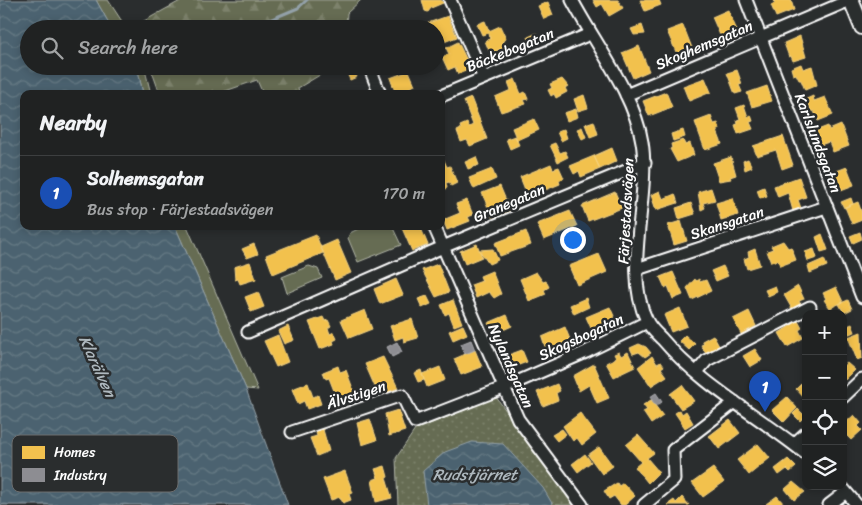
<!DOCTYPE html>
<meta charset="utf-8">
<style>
body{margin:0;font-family:Sriracha,sans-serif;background:#2d2f2f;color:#f1f3f6}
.controls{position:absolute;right:15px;bottom:15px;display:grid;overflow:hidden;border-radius:10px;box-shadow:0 2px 8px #0003}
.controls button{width:45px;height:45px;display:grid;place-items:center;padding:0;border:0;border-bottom:1px solid #3d3f40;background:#202222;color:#f1f3f6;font:25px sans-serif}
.you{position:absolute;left:572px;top:239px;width:18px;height:18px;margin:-12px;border:4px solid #fff;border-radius:50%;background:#1a73e8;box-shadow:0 0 0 8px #1a73e833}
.badge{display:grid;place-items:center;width:32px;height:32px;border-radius:50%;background:#2563eb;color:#fff;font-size:16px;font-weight:700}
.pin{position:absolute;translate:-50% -41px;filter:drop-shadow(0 1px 2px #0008)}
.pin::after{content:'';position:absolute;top:26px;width:18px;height:15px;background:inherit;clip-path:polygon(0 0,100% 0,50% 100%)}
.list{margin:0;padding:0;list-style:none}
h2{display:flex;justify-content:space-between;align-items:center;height:65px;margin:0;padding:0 20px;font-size:21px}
h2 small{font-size:16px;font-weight:400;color:#a2a4a5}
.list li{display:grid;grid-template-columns:32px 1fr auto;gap:15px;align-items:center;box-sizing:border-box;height:75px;padding:0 20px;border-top:1px solid #3d3f40}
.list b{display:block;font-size:19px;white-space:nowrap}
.list p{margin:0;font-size:16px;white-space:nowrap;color:#a2a4a5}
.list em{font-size:16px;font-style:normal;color:#a2a4a5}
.icon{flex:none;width:28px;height:28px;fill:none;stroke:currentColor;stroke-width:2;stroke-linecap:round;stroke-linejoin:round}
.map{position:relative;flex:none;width:862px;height:505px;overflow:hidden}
.search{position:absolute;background:#202222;box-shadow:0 2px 8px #0003;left:20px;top:20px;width:425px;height:55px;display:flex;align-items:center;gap:12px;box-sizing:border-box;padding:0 18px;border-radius:28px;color:#a2a4a5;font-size:19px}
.panel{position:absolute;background:#202222;box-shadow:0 2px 8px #0003;left:20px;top:90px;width:425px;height:140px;border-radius:10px}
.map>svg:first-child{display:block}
.green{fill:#666c52;stroke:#b2b6a8}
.forest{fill:url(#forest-firs);stroke:#b2b6a8}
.park{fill:url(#park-dots);stroke:#b2b6a8}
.water{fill:url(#water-waves);stroke:#93a1a9}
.homes{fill:#f2c14e;stroke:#f6d483}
.industry{fill:#8d8d92;stroke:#afafb3}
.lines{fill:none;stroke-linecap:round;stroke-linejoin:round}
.stream{stroke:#93a1a9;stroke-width:3}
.minor-casing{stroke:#fff;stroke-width:15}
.tertiary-casing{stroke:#fff;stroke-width:18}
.minor{stroke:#2a2d2e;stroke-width:11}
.tertiary{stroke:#2a2d2e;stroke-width:14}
.labels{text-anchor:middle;stroke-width:5;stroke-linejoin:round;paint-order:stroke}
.street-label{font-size:15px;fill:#fff;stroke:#2a2d2e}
.water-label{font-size:16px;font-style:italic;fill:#aeb8be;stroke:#2a2d2e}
.key{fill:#2a2d2e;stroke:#6a6c6d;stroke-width:1}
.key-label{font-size:14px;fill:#fff}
</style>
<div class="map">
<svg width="862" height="505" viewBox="0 0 862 505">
<defs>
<pattern id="forest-firs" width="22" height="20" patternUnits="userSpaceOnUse" patternTransform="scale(1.25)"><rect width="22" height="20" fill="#666c52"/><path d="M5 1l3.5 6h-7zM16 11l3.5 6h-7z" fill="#7d826c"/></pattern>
<pattern id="park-dots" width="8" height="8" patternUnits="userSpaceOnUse" patternTransform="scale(1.25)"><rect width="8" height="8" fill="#666c52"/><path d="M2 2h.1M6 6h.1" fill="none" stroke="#7d826c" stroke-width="1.8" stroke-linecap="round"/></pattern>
<pattern id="water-waves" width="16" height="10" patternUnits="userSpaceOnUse" patternTransform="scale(1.25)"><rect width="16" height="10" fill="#4b626f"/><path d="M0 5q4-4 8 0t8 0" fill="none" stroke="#667a85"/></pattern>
</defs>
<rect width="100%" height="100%" fill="#2a2d2e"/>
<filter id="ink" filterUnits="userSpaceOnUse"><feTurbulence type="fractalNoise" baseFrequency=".02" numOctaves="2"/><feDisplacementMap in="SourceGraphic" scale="10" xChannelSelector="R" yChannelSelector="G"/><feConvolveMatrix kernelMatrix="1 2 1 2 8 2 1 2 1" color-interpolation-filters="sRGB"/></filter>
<g filter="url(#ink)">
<path class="green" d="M96,0h12l19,29h-15z
M137,66h7l7,28h-8z
M175,226h12l71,164 -12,-1z
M364,226h28l9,19 -43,17 -10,-24 2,-5z
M309,266l9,3 4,9 -35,15 -5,-16z"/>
<path class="forest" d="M182,0h179l-14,13 -1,16h-210l-1,-3z
M150,66h185l-37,22 2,6h-37l-6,-14 -40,14h-57z"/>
<path class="park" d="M496,397l79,108h-177l-2,-47 19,-28z"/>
<path class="water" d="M0,0h96l16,29h-83v37h108l6,28h-119v132h151l71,163 42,116h-288z
M472,442l31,2 40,44 10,17h-126l-4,-34 22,-19z"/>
<path class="homes" d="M422,0h19l2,3 -12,5 -3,4 -3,-1z
M593,0h25l5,8 -14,8 -7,-12 -5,3z
M640,0h19l2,5 -16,6z
M774,0h17l3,10 -18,7 -5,-12 4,-2z
M548,2l5,13 -9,4 -6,-13z
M728,10l11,25 -16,7 -11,-25z
M448,16l9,21 -13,5 -4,-8 -4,2v-7h-6l-2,-6z
M485,21l4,10 11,-5 6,13 -4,3 3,6 -15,5 -5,-12 5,-2 -1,-6 -7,2 -5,-11z
M642,25l3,9 -11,1 -3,-6z
M683,25l11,28 -15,6 -12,-28z
M537,33l3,8 -9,3 -3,-7z
M800,36l6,21 -13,4 -2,-5 -2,1 -5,-14z
M458,42l13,27 -13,5 -3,-7 -7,3 -6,-13 7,-3 -3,-6z
M639,46l10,25 -16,7 -11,-25z
M801,64l2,5 9,-3 5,19 -12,5 -4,-10h-2l-3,-6 -3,1 -2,-7z
M353,68l4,9 -7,3 -4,-9z
M737,70l5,14 -3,1 3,7 -7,2 -8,-21z
M409,71l6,14 -6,3 2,6h-15l-6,-16z
M705,78l6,14 -22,9 -6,-15z
M515,79l6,15 4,-2 3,7 -4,1 2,4 -25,8 -6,-15 16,-7 -3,-8z
M562,79l6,7 -3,2 2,4 -11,6 -2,-4 -3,2 -3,-6 4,-2 -2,-4z
M767,86l5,15 -20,6 -5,-14z
M666,92l6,15 -23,9 -6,-15z
M584,95l4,13 -10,3 -4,-12z
M813,96l1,5 11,-4 8,18 -15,6 -4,-10 -3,1 -2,-7 -4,2 -3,-6z
M471,98l16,41 -17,7 -3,-6 -6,2 -4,-11 4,-2 -1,-3 7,-3 2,4 4,-2 -9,-24z
M744,105l4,12 3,-2 2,6 -3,1 3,7 -15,5 -3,-9 3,-1 -1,-4 3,-1 -4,-11z
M576,109l2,8 -11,4 -3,-8z
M711,116l3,8 4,-1 2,6 -3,2 5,13 -17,6 -10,-28z
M534,119l5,11 -22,10 -5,-12z
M594,121l4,13 -8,3 -5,-13z
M841,125l8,21 -16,6 -4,-10 -9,3 -5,-14 13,-5 1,4z
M582,127l4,10 -4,2 -5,-10z
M564,129l3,9 -6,3 -4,-9z
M683,130l2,7 -12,4 -2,-7z
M515,136l4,9 -9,4 -4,-10z
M783,136l10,29 -11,4 -6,-19 -19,6 -4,-10z
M683,140l2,5 5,-2 4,12 -17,7 -7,-13 2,-1 -1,-4z
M555,143l5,10 5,-2 3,6 -10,5 -8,-17z
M612,148l5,13 -17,8 -6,-13z
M594,156l6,13 -19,8 -2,-6 -5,3 -4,-8z
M476,157l3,8 -11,4 -3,-7z
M731,157l5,18 -6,2 1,2 -12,2 -6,-18z
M443,158l4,9 3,-1 7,17 -6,3 -2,-4 -3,1 1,5 -6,3z
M748,159l4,8 -7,3 -2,-9z
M551,164l2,5 6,-2 5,11 -5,3 1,3 -32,13 -8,-20z
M847,167l7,18 -13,5 -7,-18z
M492,169l4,10 -22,10 -5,-11z
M799,177l7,20 -8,3 3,8 -8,3 -5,-18 -10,4 -4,-11z
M500,186l10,24 -18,7 -10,-24z
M764,187l3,9 -7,2 -3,-8z
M711,188l4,12 -12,3 2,5 -4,2 -3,-18z
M660,191l3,8 12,-5 3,9 -22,7 -5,-15z
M615,192l7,16 -34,13 -6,-15z
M733,198l5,17 -17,5 -5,-17z
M851,198l2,6 -9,4 -3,-6z
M467,200l6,15 -5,2 2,4 -23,9 -4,-10 17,-7 -4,-9z
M858,202l4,11v7l-10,4 -7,-17z
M691,203l4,11 -16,5 -3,-11z
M570,211l7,15 -33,14 -7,-16z
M681,221l6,20 -13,4 -6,-20z
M401,226h19l8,19 -16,6z
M526,231l5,14 -31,11 -5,-13z
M860,232l2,7 -9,4 -3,-7z
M822,234l6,16 -7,2 -5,-15z
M316,235l7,18 -50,21 -7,-19z
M337,240l14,33 -16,7 -14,-33z
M783,241l5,7 3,-1 5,13 -16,6 -2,-6 -7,2 -4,-11 6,-2 -2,-3z
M254,244l4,10 -11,4 -5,-9z
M477,244l5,13 -17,7 -5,-13z
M493,249l5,11 -9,4 -10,-14z
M755,249l5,16 -13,4 -3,-10 5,-2 -1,-5z
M814,249l3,9 -9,3 -3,-9z
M599,254l8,18 -30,13 -8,-19z
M824,259l3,7 -17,7 -2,-7z
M250,262l6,17 -16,5 -2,-5 -3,1 -1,-13z
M438,264l11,28 -13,5 -14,-27z
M723,266l5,10 -12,5 -5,-10z
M492,271l9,23 -7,4 -5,-6 -13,6 -5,-13 11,-4 -2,-5z
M536,272l7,10 3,-1 3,6 -5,3 2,4 -17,7 -9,-22z
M673,272l10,23 -10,4 -5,-13 -3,2 -5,-11z
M396,279l7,16 -23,9 -6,-15z
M695,279l1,2 3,-2 1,3 6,-2 5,11 -19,9 -5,-12z
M775,286l2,6 -9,4 -3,-6z
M798,286l6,13 -5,2 2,4 -9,4 -8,-14z
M836,287l7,15 -13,6 -6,-8 2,-1 -3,-6z
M258,292l6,15 -13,5 -6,-15z
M427,296l4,8 -9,4 -4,-9z
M586,298l3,9 -15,7 -4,-9z
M453,300l9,23 -8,3 -5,-13 -4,2 -4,-10z
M848,300l4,9 -8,4 -5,-9z
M610,307l8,18 -24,10 -8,-18z
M680,308l7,18 -16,6 -7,-17z
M365,310l7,19 -23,9 -8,-18z
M749,311l7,15 -15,8 -8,-15z
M507,315l5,11 -18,8 -6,-11z
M323,317l2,4 3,-1 3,6 -3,2 2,6 4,-2 3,7 -4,2 1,3 -14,5 -11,-27z
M412,319l6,19 -14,4 -1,-5 -8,3 -5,-14z
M798,321l4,7 -3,2 4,8 -16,9 -8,-14z
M852,324l3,8 -12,4v-8z
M463,325l4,9 -14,6 -4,-9z
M288,326l6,14 -10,4 -6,-13z
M565,327l6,15 -24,11 -5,-16z
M861,332l1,26 -5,2 -9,-23z
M278,335l10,27 -12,5 -12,-26z
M685,335l10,9 -6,6 -10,-9z
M713,335l6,11 -3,2 1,3 -7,4 -2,-4 -3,1 -4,-7 3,-1 -2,-3z
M639,344l7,3 5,6 -6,4 -6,-5 -6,2 -3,-6z
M755,349l7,11 -12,7 -7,-11z
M475,350l7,17 -21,8 -7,-16z
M522,350l5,12 -19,7 -5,-12z
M619,352l2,4 7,-4 7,15 -21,10 -8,-14 10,-5 -2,-4z
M652,356l5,8 4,-2 3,4 -3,2 6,8 -16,10 -13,-19z
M383,357l15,31 -25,10 -3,-8 5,-3 -10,-23z
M847,363l8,7 -10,10 -2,-14z
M594,364l15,34 -12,5 -8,-18 -10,6 -6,-15z
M338,366l2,6 6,-2 9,24 -17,7 -9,-23 -3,1 -3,-7z
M440,367l5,13 -18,7 -5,-13z
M421,370l3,10 -6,2 -4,-9z
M770,378l10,10 -14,13 -9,-11z
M806,379v21l-10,-11z
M308,383l5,14 5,-2 3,9 -14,5 -3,-8 -6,3 -6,-15z
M557,384l3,7 -4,2 2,7 -15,6 -6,-14z
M682,385l12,16 -13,8 -11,-15z
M787,397l10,11 -13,14 -12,-12z
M651,400l12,16 -12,8 -8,-12 4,-2 -4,-5z
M798,409l7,7 -5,5 -7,-7z
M398,410l7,21 -16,5 -4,-22z
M680,410l2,4 4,-3 7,12 -8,5 -10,-15z
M580,413l16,21 -14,11 -5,-7 -4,3 -10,-15z
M854,415l7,8 -3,3 4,4 -11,10 -8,-8v-7z
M370,419l7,21 -15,5 -5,-22z
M730,420l10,13 -21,16 -10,-13z
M322,426l7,25 -12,5 -7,-18 7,-2 -2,-7z
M562,429l4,5 -9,7 -5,-6z
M638,435l16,18 -7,5 12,14 -11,11 -13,-16 6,-5 -15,-17z
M758,444l12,14 -21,17 -12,-15z
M599,447l14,19 -11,8 -14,-19z
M585,454l6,8 -13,10 -6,-8z
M788,459l8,8 -6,5 -3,-3 -8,6 -4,-6z
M385,466l3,11 -2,1 6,20 -16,4 -4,-22 6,-2 -3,-9z
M713,468l11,14 -21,15 -11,-14z
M345,471l8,22 -4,1 2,6 -8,3 -3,-6 -9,3 -8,-21z
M793,482l12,10 -11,8 -9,-11z
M617,483l2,3 4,-3 12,13 -10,9h-4l-7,-9 -5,3 -5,-8z
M777,496l8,9 -19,-1z
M682,497l7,8h-22l7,-5 2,3z"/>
<path class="industry" d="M471,340l4,10 -10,4 -4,-10z
M397,342l5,10 -10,5 -5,-10z
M656,393l6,9 -6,4 -6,-9z"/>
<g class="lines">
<path class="stream" d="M248,29l50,-21 9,-8"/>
<g class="minor-casing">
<path id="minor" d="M450,0l33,76
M572,0c22,42 63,95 70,142 9,53 -20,129 5,179 3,7 10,13 15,18 39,46 97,77 144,115
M746,0l116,297
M369,66l11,28
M626,95l224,-95
M441,96l149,-62
M434,226l84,193 64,86
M637,269l189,-62
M248,332l195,-85 202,-84
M697,372l10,-12 103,-53
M843,397l19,-18
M292,432l110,-37 13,27 88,-34 83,-36 61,-30
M794,444l12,-11
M841,486l16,19
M644,505l30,-25 -1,-30 62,-48
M829,505l17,-13"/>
</g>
<g class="tertiary-casing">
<path id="tertiary" d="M851,0l11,27"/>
</g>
<use href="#minor" class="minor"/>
<use href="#tertiary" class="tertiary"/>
</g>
</g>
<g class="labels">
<g class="street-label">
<text transform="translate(704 45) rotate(-23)" y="5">Skoghemsgatan</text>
<text transform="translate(510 50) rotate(-22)" y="5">Bäckebogatan</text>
<text transform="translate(818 143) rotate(69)" y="5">Karlslundsgatan</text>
<text transform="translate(509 203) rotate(-23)" y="5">Granegatan</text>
<text transform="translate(626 211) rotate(-87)" y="5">Färjestadsvägen</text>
<text transform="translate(727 223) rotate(-18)" y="5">Skansgatan</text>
<text transform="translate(581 337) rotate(-25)" y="5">Skogsbogatan</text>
<text transform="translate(511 366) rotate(66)" y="5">Nylandsgatan</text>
<text transform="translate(356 395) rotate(-18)" y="5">Älvstigen</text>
</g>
<g class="water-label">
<text transform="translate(98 366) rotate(65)" y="6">Klarälven</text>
<text x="475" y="480">Rudstjärnet</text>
</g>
</g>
<rect x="12" y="435" width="166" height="57" rx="8" class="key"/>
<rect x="22" y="446" width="23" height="13" fill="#f2c14e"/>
<rect x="22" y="468" width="23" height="14" fill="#8d8d92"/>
<g class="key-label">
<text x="54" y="457">Homes</text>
<text x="54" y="480">Industry</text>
</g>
</svg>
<div class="controls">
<button>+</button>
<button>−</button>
<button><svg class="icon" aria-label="locate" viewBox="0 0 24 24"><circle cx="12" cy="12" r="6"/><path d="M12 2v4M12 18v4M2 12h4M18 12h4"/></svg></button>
<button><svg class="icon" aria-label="layers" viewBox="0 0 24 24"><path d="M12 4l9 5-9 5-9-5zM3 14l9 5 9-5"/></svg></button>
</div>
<div class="you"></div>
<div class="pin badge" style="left:765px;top:412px;background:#1a4fb4">1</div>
<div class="search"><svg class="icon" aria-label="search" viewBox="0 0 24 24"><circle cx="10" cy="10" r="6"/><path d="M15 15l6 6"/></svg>Search here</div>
<section class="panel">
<h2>Nearby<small></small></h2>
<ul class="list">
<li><span class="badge" style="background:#1a4fb4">1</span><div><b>Solhemsgatan</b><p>Bus stop · Färjestadsvägen</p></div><em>170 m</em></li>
</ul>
</section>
</div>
